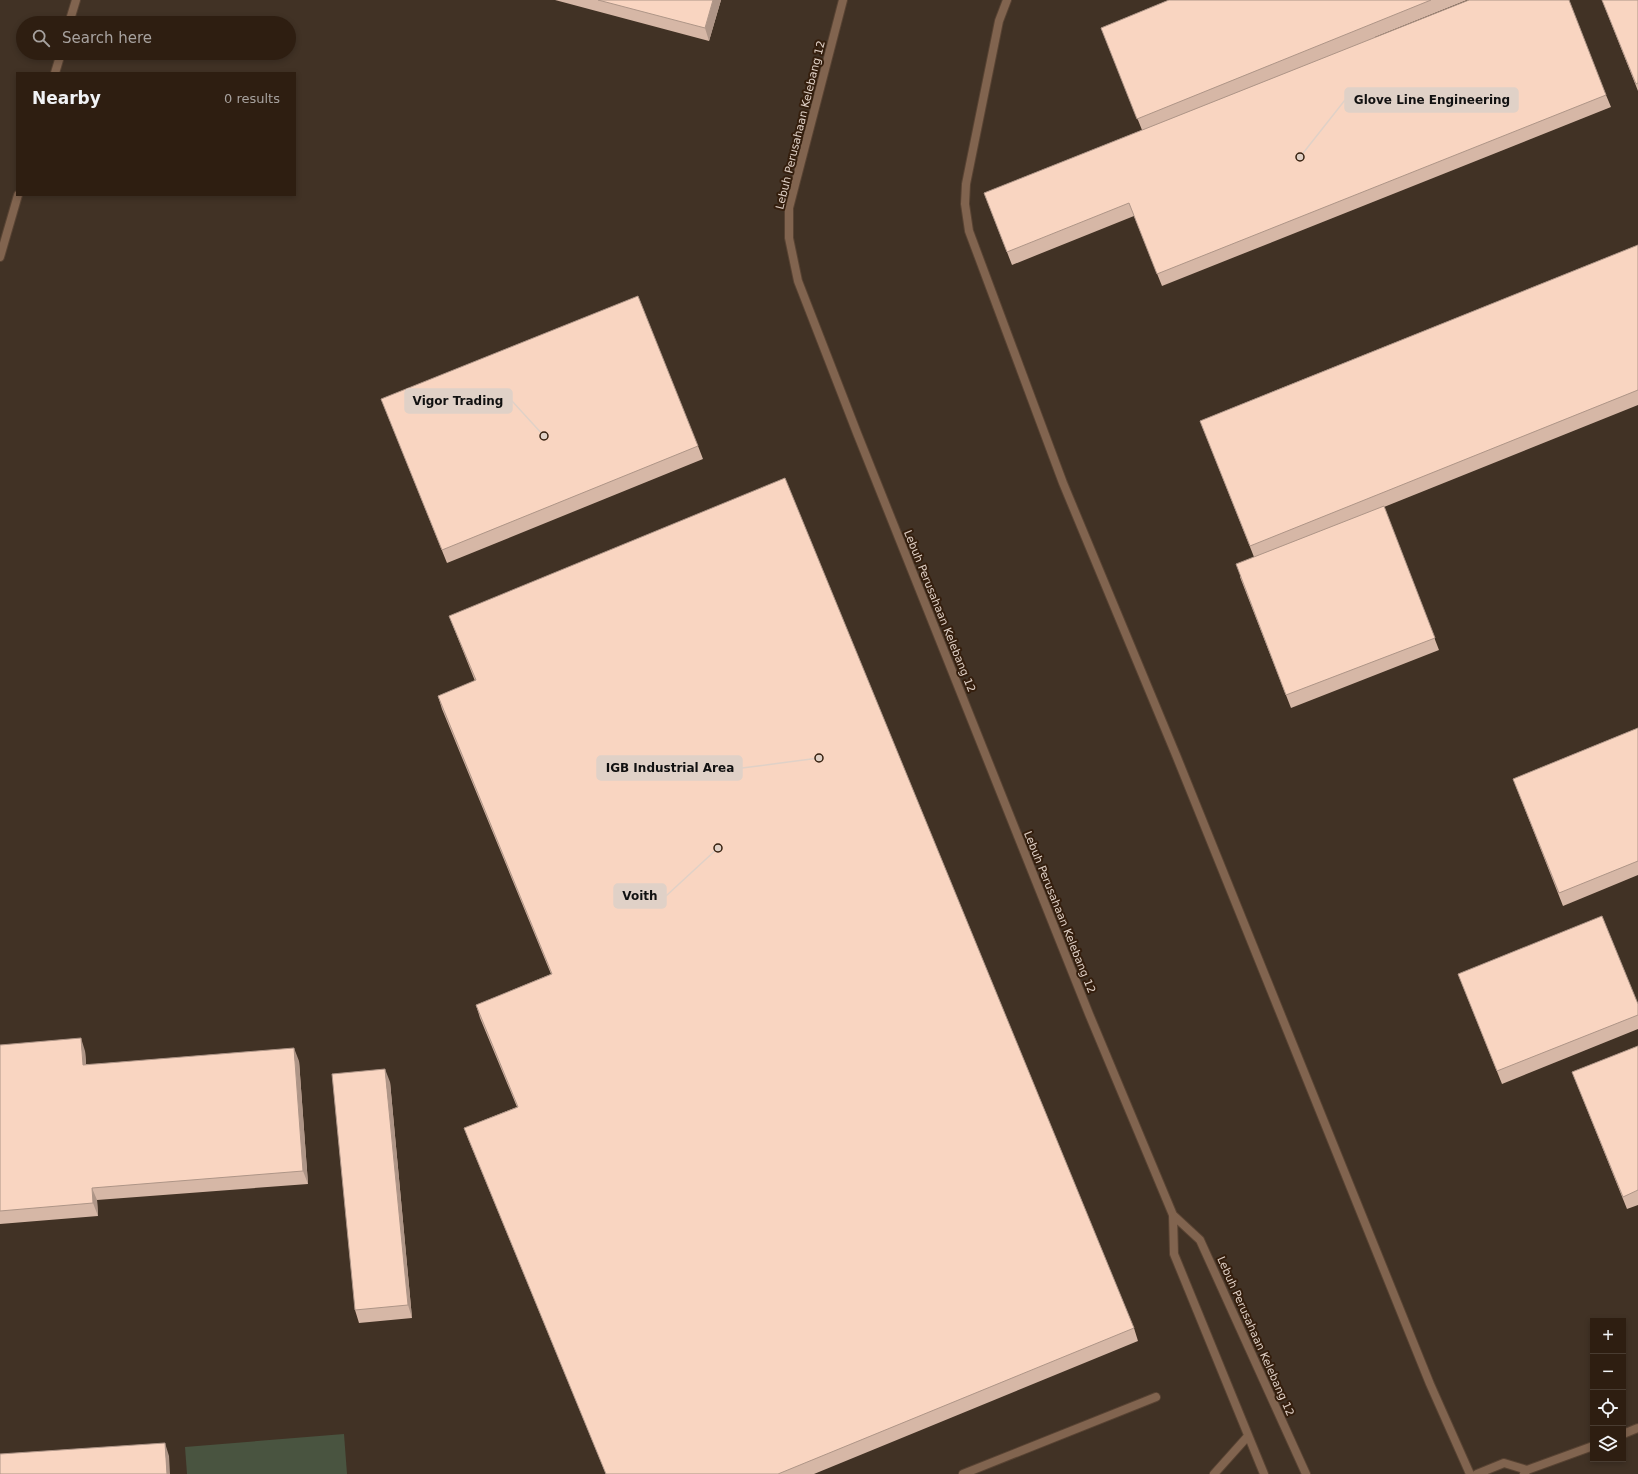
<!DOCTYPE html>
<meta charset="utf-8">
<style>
body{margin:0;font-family:"DejaVu Sans",sans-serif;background:#36271a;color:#f1f3f6}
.controls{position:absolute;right:12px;bottom:12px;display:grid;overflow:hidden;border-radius:0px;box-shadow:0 2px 6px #0003}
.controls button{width:36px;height:36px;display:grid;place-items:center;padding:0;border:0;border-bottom:1px solid #493c31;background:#2e1e11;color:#f1f3f6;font:20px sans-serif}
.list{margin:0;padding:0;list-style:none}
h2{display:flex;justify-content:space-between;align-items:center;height:52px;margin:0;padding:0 16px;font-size:17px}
h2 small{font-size:13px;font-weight:400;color:#a7a29f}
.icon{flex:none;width:22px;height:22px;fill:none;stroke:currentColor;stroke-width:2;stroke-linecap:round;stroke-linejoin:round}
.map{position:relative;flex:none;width:1638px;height:1474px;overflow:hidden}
.search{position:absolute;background:#2e1e11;box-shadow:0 2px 6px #0003;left:16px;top:16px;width:280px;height:44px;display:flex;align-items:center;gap:10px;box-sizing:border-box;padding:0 14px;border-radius:22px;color:#a7a29f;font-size:15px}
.panel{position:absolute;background:#2e1e11;box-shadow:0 2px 6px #0003;left:16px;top:72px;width:280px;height:124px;border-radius:0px}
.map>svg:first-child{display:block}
.industrial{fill:#413225;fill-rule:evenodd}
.green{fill:#495440}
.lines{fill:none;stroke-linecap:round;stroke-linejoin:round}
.lane-casing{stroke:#584333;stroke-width:10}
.street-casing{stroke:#584333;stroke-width:10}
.lane{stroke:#81644f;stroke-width:8}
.street{stroke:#81644f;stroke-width:8}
.wall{fill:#d6b7a6}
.shaded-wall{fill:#ae9587}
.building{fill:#f9d5c1;stroke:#ae9587}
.labels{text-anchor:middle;stroke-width:4;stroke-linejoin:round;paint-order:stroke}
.street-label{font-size:11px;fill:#e0d1c7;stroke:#341e0d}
.leader{fill:none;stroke:#e0d1c7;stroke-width:1.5}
.callout-dot{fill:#e0d1c7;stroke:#341e0d;stroke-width:1.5}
.callout{fill:#e0d1c7;stroke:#e0d1c7;stroke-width:1.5}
.callout-label{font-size:12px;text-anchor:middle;font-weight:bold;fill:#111}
</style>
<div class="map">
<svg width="1638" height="1474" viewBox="0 0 1638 1474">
<rect width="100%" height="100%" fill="#3e2817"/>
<path class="industrial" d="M0,0h1638v1474h-1638zM23,23h266v30h-266zM17,73h278v122h-278zM1593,1321h30v138h-30z"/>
<path class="green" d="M344,1434l3,40h-160l-2,-27z"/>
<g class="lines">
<g class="lane-casing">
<path id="lane" d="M963,1474l193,-77"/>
</g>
<g class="street-casing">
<path id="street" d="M843,0l-54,208v30l9,43 59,152 232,581 84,201 1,39 90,220
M1007,0l-8,21 -33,163 -1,20 4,27 94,252 113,272 254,629 40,90
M69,23l7,-23
M55,73l6,-20
M0,257l18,-62
M1173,1215l27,25 106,234
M1623,1434l15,-6
M1214,1474l34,-38
M1477,1474l27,-11 23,7
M1524,1474l3,-4 66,-24"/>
</g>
<use href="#lane" class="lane"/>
<use href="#street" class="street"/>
</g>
<path class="wall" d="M555,0h166l-12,41z
M1169,0h298l-92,37 231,58 5,12 -449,179 -28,-70 -122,49 -28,-72 158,-63 -41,-102z
M1602,0h36v91z
M1638,245v160l-254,102 55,143 -148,58 -51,-131 14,-20 -54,-136z
M381,399l317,47 5,13 -256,104z
M449,616l685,712 4,13 -324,133h-208l-137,-333 -5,-13 53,-21 -37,-89 -4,-13 75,-31 -109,-265 -4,-13 37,-15z
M1638,728v147l-75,31 -50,-127z
M1458,974l180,30v25l-136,55z
M0,1045l85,6 1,13 213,-3 9,123 -211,16 1,16 -98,8z
M1638,1046v159l-11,4 -55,-137z
M390,1082l22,236 -53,5 -4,-13z"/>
<path class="shaded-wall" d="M713,0h8l-12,41 -4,-13z
M81,1038l4,13 2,26 -4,-12z
M294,1048l5,13 9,123 -5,-13z
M385,1069l5,13 22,236 -4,-13z
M92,1188l5,12 1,16 -5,-13z
M165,1443l4,13 1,18h-3z"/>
<path class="building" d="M598,0h115l-8,28z
M1169,0h262l-294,119 -36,-91z
M1469,0h100l37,95 -449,179 -28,-71 -122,49 -23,-59z
M1602,0h36v83l-2,1z
M1638,245v145l-388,156 -50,-125z
M638,296l60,150 -256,104 -61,-151z
M785,478l349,850 -356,146h-172l-142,-346 54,-21 -42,-102 76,-31 -114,-278 38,-16 -27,-64z
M1384,506l51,132 -149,57 -50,-131z
M1638,728v133l-79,32 -46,-114z
M1602,916l36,88v11l-141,56 -39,-97z
M81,1038l2,27 211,-17 9,123 -211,17 1,15 -93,8v-166z
M1638,1046v144l-15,7 -51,-125z
M385,1069l23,236 -53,5 -23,-236z
M165,1443l2,31h-167v-20z"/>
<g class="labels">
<g class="street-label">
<text transform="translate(800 125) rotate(-76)" y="4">Lebuh Perusahaan Kelebang 12</text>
<text transform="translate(940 611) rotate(68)" y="4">Lebuh Perusahaan Kelebang 12</text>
<text transform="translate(1060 912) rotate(68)" y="4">Lebuh Perusahaan Kelebang 12</text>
<text transform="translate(1256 1336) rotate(66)" y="4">Lebuh Perusahaan Kelebang 12</text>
</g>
</g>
<path class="leader" d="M1300 157L1345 100M544 436L512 401M819 758L742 768M718 848L666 896"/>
<g class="callout-dot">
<circle cx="1300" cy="157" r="4"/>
<circle cx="544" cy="436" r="4"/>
<circle cx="819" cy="758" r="4"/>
<circle cx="718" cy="848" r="4"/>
</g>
<g class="callout">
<rect x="1345" y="88" width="173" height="24" rx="4"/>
<rect x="405" y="389" width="107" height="24" rx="4"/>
<rect x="597" y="756" width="145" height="24" rx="4"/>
<rect x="614" y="884" width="52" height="24" rx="4"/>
</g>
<g class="callout-label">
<text x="1432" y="104">Glove Line Engineering</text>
<text x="458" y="405">Vigor Trading</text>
<text x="670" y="772">IGB Industrial Area</text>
<text x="640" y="900">Voith</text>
</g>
</svg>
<div class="controls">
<button>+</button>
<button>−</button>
<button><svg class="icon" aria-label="locate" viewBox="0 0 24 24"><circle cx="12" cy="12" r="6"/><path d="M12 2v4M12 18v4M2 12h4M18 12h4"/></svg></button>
<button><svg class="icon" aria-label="layers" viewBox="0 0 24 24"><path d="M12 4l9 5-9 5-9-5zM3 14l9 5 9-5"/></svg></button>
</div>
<div class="search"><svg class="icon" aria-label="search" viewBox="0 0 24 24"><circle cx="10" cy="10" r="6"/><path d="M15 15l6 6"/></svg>Search here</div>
<section class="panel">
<h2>Nearby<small>0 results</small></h2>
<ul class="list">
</ul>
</section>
</div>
